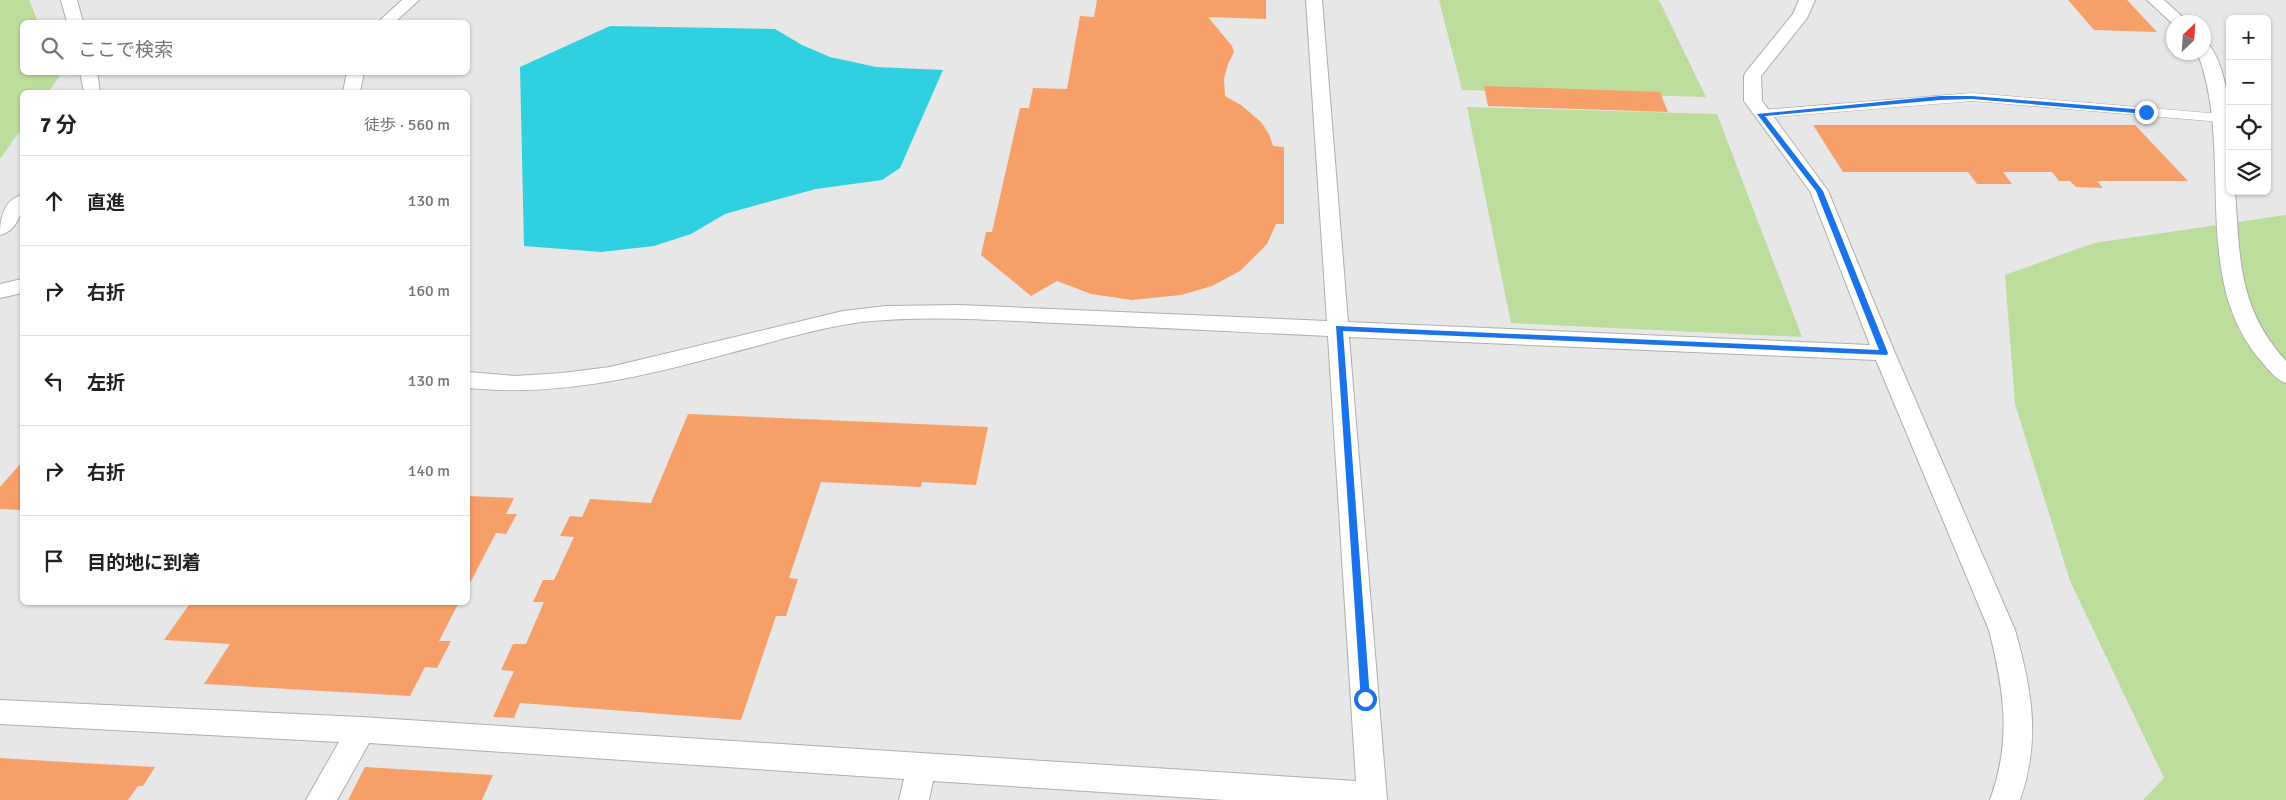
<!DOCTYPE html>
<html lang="ja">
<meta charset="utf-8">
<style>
body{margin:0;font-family:Signika,"Noto Sans JP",sans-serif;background:#f2f2f2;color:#202124}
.controls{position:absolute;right:15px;top:15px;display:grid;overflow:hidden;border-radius:8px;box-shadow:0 1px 4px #0004}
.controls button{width:45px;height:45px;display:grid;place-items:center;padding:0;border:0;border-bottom:1px solid #e0e0e0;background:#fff;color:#202124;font:25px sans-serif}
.compass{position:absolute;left:2166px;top:15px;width:45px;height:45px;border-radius:50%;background:#fff;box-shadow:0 1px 4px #0004;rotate:25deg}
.stop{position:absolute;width:15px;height:15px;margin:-11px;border:4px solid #1a73e8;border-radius:50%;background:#fff}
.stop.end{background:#1a73e8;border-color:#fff;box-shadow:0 1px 5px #0008}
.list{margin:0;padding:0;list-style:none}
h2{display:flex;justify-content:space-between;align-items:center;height:65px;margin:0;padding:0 20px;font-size:21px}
h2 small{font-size:16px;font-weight:400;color:#757577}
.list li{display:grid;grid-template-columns:32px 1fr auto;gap:15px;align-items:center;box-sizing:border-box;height:90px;padding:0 20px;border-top:1px solid #e0e0e0}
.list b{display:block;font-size:19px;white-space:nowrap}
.list em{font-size:16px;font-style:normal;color:#757577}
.icon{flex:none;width:28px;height:28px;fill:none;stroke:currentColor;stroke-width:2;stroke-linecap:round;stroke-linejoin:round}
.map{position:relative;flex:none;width:2286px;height:800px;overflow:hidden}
.search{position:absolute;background:#fff;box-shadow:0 1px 4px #0004;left:20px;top:20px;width:450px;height:55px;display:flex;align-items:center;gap:12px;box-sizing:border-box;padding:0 18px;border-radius:8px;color:#757577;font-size:19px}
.panel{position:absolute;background:#fff;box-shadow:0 1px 4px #0004;left:20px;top:90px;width:450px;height:515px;border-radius:8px}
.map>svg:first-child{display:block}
.green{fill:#bcdd9b}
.water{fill:#2fd0df}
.building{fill:#f79f69}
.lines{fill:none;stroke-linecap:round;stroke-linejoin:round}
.minor-casing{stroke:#aeaeaf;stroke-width:1}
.tertiary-casing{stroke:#aeaeaf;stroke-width:2}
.minor{fill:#fff;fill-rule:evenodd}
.tertiary{fill:#fff;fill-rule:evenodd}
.route{fill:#1a73e8}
</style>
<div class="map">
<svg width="2286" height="800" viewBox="0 0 2286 800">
<rect width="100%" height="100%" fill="#e7e7e8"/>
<path class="green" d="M0,0h29l9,22h-16v50l36,1 1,4 -11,15h-26v36l-22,31z
M1439,0h220l47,97 -244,-7z
M1467,107l250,7 85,223 -291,-14z
M2286,215v585h-143l21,-22 -94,-197 -55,-177 -10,-129 89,-32z"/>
<path class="water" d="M610,26l165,3 27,16 28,12 46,10 67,3 -43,98 -18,12 -66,9 -48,13 -43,12 -34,20 -37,12 -53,6 -77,-6 -4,-179z"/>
<path class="building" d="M1097,0h169v19l-58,-2 24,29 2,6 -6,12 -4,15 1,17 16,9 20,17 8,12 4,12 11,1v77h-8l-9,20 -27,27 -28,15 -31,9 -49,5 -41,-6 -34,-13 -26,15 -50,-41 5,-23h6l28,-124h9l4,-20 34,1 13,-73 14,1z
M2068,0h59l30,32 -63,-2z
M1484,86l176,6 8,20 -180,-6z
M1813,125h322l53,56h-91l6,7 -27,-1 -6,-6h-11l-7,-9h-49l9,12h-35l-9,-12h-125z
M688,414l300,13 -12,58 -54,-3 -1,5 -100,-5 -32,96 9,1 -12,37h-10l-35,104 -221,-17 -6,15 -21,-1 21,-46 -13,-1 12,-26h13l18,-42h-11l10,-22h11l20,-43 -14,-1 10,-20 12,1 8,-18 61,4z
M22,462v48l-22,-1v-22z
M468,496l46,2 -8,16h11l-11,20 -10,-1 -28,54z
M191,602h268l-20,39h12l-14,27 -12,-1 -15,29 -206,-12 26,-40 -66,-4z
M0,758l98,6 57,3 -12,19h-5l-10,14h-128z
M365,767l128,8 -11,25h-134z"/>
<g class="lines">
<g class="minor-casing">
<path id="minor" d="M1972,93l249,21 7,4 -7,4 -249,-21 -211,17 -7,-4 7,-4z"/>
</g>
<g class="tertiary-casing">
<path id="tertiary" d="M61,0h16l6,22h-16z
M402,0h17l-24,22h-17z
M1306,0h16l26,322 522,23 -60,-154 -66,-90v-25l2,-4 47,-58 6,-14h16l-8,18 -46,58 1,25 66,90 67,162 120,277c17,60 26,110 5,170h-30c22,-60 14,-110 -1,-170l-113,-270 -527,-23 38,463h-162l-292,-19 -4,19h-30l5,-21 -535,-36 -32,57h-31l33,-58 -339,-18v-24l361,17 995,64 -28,-445c-90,-4 -181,-9 -271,-13 -65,-3 -131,-8 -196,-1 -44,6 -88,20 -131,31 -88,24 -171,44 -262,35v-16l47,4 47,-3 48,-6 233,-56 43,-5 74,-1 367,16z
M2147,0h17l24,22h-14v3z
M2204,44l6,2c25,36 20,103 20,145h5c5,68 3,117 51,170v22c-11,-4 -17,-13 -25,-22 -73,-84 -25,-212 -64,-309h7z
M80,72h17l3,20h-16z
M347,72h17l-4,20h-17z
M22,195c2,16 -5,36 -22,40 0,-16 3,-35 22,-40z
M22,279v14l-22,5v-14z"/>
</g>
<use href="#minor" class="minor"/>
<use href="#tertiary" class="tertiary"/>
</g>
<path class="route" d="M1940,96h32l174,14 3,2 -3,2 -174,-15 -32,1 -175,16 58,75 65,162 -1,2 -544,-24 27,368 -5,4 -4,-1 -25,-376 543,24 -63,-159 -59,-77z"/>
</svg>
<div class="controls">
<button>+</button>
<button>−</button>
<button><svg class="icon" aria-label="locate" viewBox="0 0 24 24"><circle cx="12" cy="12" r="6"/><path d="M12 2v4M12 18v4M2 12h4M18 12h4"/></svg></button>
<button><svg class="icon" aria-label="layers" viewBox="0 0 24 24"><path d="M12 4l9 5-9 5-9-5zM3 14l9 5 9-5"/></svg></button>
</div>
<svg class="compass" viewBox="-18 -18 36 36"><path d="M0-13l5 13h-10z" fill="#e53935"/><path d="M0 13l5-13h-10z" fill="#757577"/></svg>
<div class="stop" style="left:1365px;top:699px"></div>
<div class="stop end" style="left:2146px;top:112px"></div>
<div class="search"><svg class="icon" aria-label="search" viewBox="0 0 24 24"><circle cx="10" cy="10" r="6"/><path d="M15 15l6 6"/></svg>ここで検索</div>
<section class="panel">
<h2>7 分<small>徒歩 · 560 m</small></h2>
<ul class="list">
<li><svg class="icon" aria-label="ahead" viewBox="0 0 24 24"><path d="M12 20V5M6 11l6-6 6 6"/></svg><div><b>直進</b></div><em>130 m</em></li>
<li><svg class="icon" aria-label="right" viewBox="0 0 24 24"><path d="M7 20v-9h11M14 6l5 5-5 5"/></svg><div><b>右折</b></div><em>160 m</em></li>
<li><svg class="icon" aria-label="left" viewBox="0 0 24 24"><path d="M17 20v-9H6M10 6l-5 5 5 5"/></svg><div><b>左折</b></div><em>130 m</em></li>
<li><svg class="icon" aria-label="right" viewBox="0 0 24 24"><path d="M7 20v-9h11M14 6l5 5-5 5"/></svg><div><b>右折</b></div><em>140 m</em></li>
<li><svg class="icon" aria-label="arrive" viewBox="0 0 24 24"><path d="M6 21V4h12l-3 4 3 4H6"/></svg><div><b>目的地に到着</b></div></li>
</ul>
</section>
</div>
